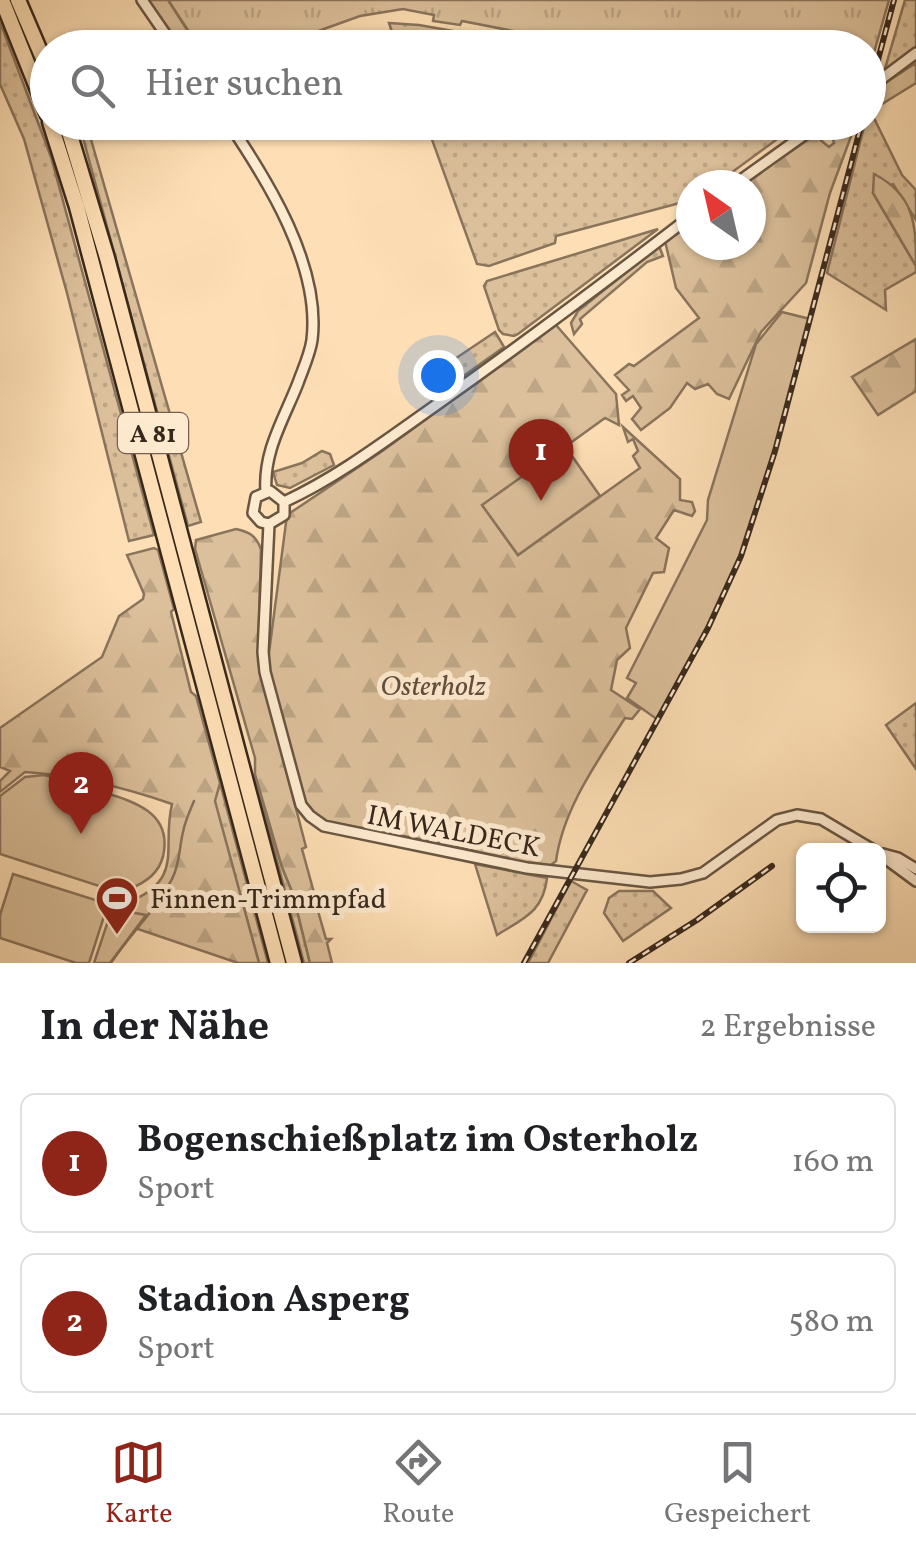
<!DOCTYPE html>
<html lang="de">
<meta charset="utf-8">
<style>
body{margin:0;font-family:Vollkorn,serif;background:#f6f6f6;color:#202124}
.controls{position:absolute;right:30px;bottom:30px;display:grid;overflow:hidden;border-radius:15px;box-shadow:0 2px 8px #0004}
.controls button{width:90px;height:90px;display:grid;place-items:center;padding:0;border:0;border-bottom:2px solid #e0e0e0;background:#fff;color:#202124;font:50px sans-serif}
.compass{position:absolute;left:676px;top:170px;width:90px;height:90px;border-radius:50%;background:#fff;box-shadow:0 2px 8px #0004;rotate:326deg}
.you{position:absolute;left:438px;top:375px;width:35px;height:35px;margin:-25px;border:8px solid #fff;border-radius:50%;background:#1a73e8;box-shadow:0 0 0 15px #1a73e833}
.badge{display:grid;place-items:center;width:65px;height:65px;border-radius:50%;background:#8f2418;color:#fff;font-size:32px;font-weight:700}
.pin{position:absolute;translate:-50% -82px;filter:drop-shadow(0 2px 5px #0008)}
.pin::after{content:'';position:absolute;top:52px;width:35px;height:30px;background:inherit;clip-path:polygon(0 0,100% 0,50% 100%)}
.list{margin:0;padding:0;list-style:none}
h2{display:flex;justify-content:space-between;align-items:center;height:130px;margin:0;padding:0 40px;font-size:42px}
h2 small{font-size:32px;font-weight:400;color:#757577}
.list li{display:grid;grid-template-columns:65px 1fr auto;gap:30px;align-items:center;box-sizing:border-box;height:140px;margin:0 20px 20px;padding:0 20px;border:2px solid #e0e0e0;border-radius:15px}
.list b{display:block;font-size:38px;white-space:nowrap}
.list p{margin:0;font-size:32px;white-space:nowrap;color:#757577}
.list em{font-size:32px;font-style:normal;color:#757577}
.icon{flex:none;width:55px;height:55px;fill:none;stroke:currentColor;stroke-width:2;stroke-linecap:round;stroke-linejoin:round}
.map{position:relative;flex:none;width:916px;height:963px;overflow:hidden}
.search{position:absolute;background:#fff;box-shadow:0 2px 8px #0004;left:30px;right:30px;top:30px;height:110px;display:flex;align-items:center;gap:25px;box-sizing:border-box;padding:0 35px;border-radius:55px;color:#757577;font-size:38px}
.sheet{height:450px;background:#fff}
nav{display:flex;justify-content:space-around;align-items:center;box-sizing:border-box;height:140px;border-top:2px solid #e0e0e0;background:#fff;font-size:28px;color:#757577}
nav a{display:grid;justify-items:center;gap:5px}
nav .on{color:#8f2418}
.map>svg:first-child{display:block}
.grass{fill:url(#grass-dots);stroke:#8a745c;stroke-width:2.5}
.forest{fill:url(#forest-firs);stroke:#8a745c;stroke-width:2.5}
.park{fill:url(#park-tufts);stroke:#8a745c;stroke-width:2.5}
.garden{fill:#dcc09b;stroke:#8a745c;stroke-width:2.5}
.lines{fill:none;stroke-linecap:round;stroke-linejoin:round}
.stream{stroke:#867159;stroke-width:2.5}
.tertiary-casing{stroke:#695642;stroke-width:14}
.motorway-casing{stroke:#37281c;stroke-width:19}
.tertiary{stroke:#feeacf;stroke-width:9}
.motorway{stroke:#fedfb5;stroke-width:14}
.rail-casing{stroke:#37281c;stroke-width:6}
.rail{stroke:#feeacf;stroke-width:2.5;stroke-dasharray:8;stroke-linecap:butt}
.labels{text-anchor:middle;stroke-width:10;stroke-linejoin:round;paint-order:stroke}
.shield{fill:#feeacf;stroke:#736252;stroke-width:2.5}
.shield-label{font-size:25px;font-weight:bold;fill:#37281c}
.park-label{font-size:28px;font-style:italic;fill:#604e3c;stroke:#feeacf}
.street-label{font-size:28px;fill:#37281c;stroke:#feeacf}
.poi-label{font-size:28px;fill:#37281c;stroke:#feeacf;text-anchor:start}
</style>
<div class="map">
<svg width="916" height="963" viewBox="0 0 916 963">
<defs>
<pattern id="grass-dots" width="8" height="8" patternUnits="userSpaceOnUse" patternTransform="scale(2.5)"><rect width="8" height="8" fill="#dcc09b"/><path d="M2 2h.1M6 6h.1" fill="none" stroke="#bda585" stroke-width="1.8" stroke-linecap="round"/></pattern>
<pattern id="forest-firs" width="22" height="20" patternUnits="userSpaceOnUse" patternTransform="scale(2.5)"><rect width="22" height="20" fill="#dcc09b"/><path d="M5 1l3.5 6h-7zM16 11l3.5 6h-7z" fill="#bda585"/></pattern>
<pattern id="park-tufts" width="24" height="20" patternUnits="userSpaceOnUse" patternTransform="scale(2.5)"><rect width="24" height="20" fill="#dcc09b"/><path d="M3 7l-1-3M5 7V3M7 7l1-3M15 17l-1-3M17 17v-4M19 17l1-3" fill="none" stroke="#bda585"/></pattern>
</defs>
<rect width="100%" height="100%" fill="#fedfb5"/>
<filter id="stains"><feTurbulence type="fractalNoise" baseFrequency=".002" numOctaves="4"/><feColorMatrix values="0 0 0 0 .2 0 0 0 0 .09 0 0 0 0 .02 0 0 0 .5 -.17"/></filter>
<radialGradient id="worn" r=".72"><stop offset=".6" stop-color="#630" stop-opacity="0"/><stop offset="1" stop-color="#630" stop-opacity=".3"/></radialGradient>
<path class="grass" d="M905,0h11v53l-34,26z
M0,22l51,135 103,378 -25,6 -62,-248 -43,-154 -24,-55z
M389,23l30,2 125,22h-147z
M869,108l33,67 14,15v30l-23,-36 -20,9 43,73v6l-31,18 1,20 -59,-37 38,-150 3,-1z
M79,123h7l2,6 113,393 -13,4z
M426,123h373l-83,61 -7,-4 -6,5h-12v15l-135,36 -1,7 -66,23 -12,-2z
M658,229l-140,105 -4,2 -11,-2 -4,-4 -15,-44 3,-5z
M659,246l4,10 -16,6 -67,57 2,5 -8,10 -3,-11 7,-12z
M495,332l9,15 -70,50 -12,-16z
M322,451l8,3 4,11 -44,23 -13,-3 -4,-13 29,-9z
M916,703v66l-30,-44z
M254,774l28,93 11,27 17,69h-6z
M220,783l48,180h-9l-45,-162z
M475,864l72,14c-4,34 -23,40 -50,57z
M571,881l16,9 -39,73h-20z
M619,891h34l18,17 -48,33 -19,-28 5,-15z"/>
<path class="forest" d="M916,63v20l-34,21 -3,-17z
M834,123h22l-26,70 -24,90 -45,49 -32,67 -12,-5 -9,-10 -13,5 -8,-6 -17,25 -29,22 -9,-11 9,-11 -8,-12 -7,5 -4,-6 7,-5 -14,-15 14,-11 5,2 65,-48 -23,-30 -11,-47 26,-19v23h60v-60h-9l67,-46 9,-1 11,9 5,-4 -3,-12z
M874,174c41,21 42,51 42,92l-43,-73z
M556,325l60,69 3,31 -14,-7 -122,88 35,49 122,-87 -7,-12 5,-5 -5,-12 -5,3 -5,-15 57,52v21l12,2 3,9 -3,5 -18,-6 -18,28 13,10 -5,24 -11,1 -27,55 4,20 -13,12 -6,30 29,19 -8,10 -7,-1c-28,44 -62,91 -69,143l-10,8 -100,-25 -122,-23 -15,-10 -5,-11 -37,-132 20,-153 94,-63z
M916,339v52l-38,24 -26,-38z
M236,529c14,3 20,7 25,20l-3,113 48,185 -4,2 14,51h4l-4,4 10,35h5l-4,4 5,20h-22l-17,-69 -11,-27 -27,-93v-16l-60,-209 1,-9z
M154,548l4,2 16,59 -3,3 20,80 5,4 24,87 -5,18 44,162h-21l-118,-40 7,-20c59,-24 34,-54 45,-99 -46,-16 -98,-29 -147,-32l-25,20v-11l10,-10 -10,-4v-39l102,-71 17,-41 24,-17 1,-5 -17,-39z"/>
<path class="park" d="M168,0h721l-20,70 -1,-22 -273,-1 -133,-26 -2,4 -27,-4 1,-6 -31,-6 -43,7 -86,31h-75z"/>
<path class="garden" d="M147,0h21l30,47h-18z
M782,312l28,7 -43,159 -26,78 -33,72 -50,92 -31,-22 9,-15 -9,-5 80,-158 1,-20 48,-156z
M565,446l35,50 -82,59 -36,-50z
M44,775c18,4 35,10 53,15 30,10 73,19 67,61 -2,17 -13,28 -28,35l-3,11 -133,-43v-58l25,-19z
M13,874l95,30 -19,59h-13l-76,-25v-23z
M112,909l34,6 -36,48h-16z"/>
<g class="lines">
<path class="stream" d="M111,963c19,-29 45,-53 61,-84 8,-15 7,-31 11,-47 2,-11 7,-21 11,-31"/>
<g class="tertiary-casing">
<path id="tertiary" d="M142,0l33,48
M868,89l48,-36
M228,122c40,59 93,144 84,218 -2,14 -9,29 -14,43 -14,36 -35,68 -32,109
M734,185l88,-63
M284,502c56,-26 105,-64 155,-99 85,-60 169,-123 252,-187
M269,524l-6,128 2,20 36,133 9,11 14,10 203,42 123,14 31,-3 22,-6 74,-53 20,-5 24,4 54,32
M269,524l-8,-2 -8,-9 3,-16 14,-6 14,11
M269,524l15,-9v-13
M878,853l38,28
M883,854l15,4 18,11"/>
</g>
<g class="motorway-casing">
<path id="motorway" d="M2,0l46,115
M18,0l30,70
M50,122l27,85 201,756
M66,122l41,136 187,705"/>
</g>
<use href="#tertiary" class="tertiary"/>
<use href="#motorway" class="motorway"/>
<g class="rail-casing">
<path id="rail" d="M868,97l26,-97
M524,963l184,-335 33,-72 34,-105 87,-329
M629,963l68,-43 75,-54"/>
</g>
<use href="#rail" class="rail"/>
</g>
<defs>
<g id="stadium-pin" transform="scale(2.25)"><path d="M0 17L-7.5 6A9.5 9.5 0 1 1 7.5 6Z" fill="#8f2418" stroke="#feeacf"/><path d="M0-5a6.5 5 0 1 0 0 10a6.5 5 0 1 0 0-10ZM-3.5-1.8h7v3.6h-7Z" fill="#fff"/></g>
</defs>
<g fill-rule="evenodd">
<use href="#stadium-pin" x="117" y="898"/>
</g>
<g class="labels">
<rect class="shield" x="118" y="413" width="70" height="40" rx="8"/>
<g class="shield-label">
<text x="153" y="442">A 81</text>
</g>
<g class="park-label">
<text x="433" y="695">Osterholz</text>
</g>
<g class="street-label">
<text transform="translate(454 830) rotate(11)" y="10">IM WALDECK</text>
</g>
<g class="poi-label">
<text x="150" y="908">Finnen-Trimmpfad</text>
</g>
</g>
<rect width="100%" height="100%" filter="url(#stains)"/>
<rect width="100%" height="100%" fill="url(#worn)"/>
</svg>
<div class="controls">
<button><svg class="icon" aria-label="locate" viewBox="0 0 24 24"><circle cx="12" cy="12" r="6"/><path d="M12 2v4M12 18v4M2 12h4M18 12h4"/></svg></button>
</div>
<svg class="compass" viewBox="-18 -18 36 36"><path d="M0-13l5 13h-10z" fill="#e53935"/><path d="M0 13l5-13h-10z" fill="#757577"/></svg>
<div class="you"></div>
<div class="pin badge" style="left:541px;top:501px">1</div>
<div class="pin badge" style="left:81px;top:834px">2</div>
<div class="search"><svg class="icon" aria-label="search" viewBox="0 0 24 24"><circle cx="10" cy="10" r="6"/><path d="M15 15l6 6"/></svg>Hier suchen</div>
</div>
<section class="sheet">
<h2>In der Nähe<small>2 Ergebnisse</small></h2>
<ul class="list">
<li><span class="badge">1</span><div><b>Bogenschießplatz im Osterholz</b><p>Sport</p></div><em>160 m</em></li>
<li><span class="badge">2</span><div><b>Stadion Asperg</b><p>Sport</p></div><em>580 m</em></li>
</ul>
</section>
<nav>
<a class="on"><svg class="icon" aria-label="map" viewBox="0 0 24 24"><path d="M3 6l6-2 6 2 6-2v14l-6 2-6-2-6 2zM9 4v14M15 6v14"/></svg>Karte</a>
<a><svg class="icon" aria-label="directions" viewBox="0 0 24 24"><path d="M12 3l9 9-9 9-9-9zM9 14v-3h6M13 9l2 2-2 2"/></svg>Route</a>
<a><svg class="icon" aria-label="saved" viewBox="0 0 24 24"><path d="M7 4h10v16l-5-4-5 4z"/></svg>Gespeichert</a>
</nav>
